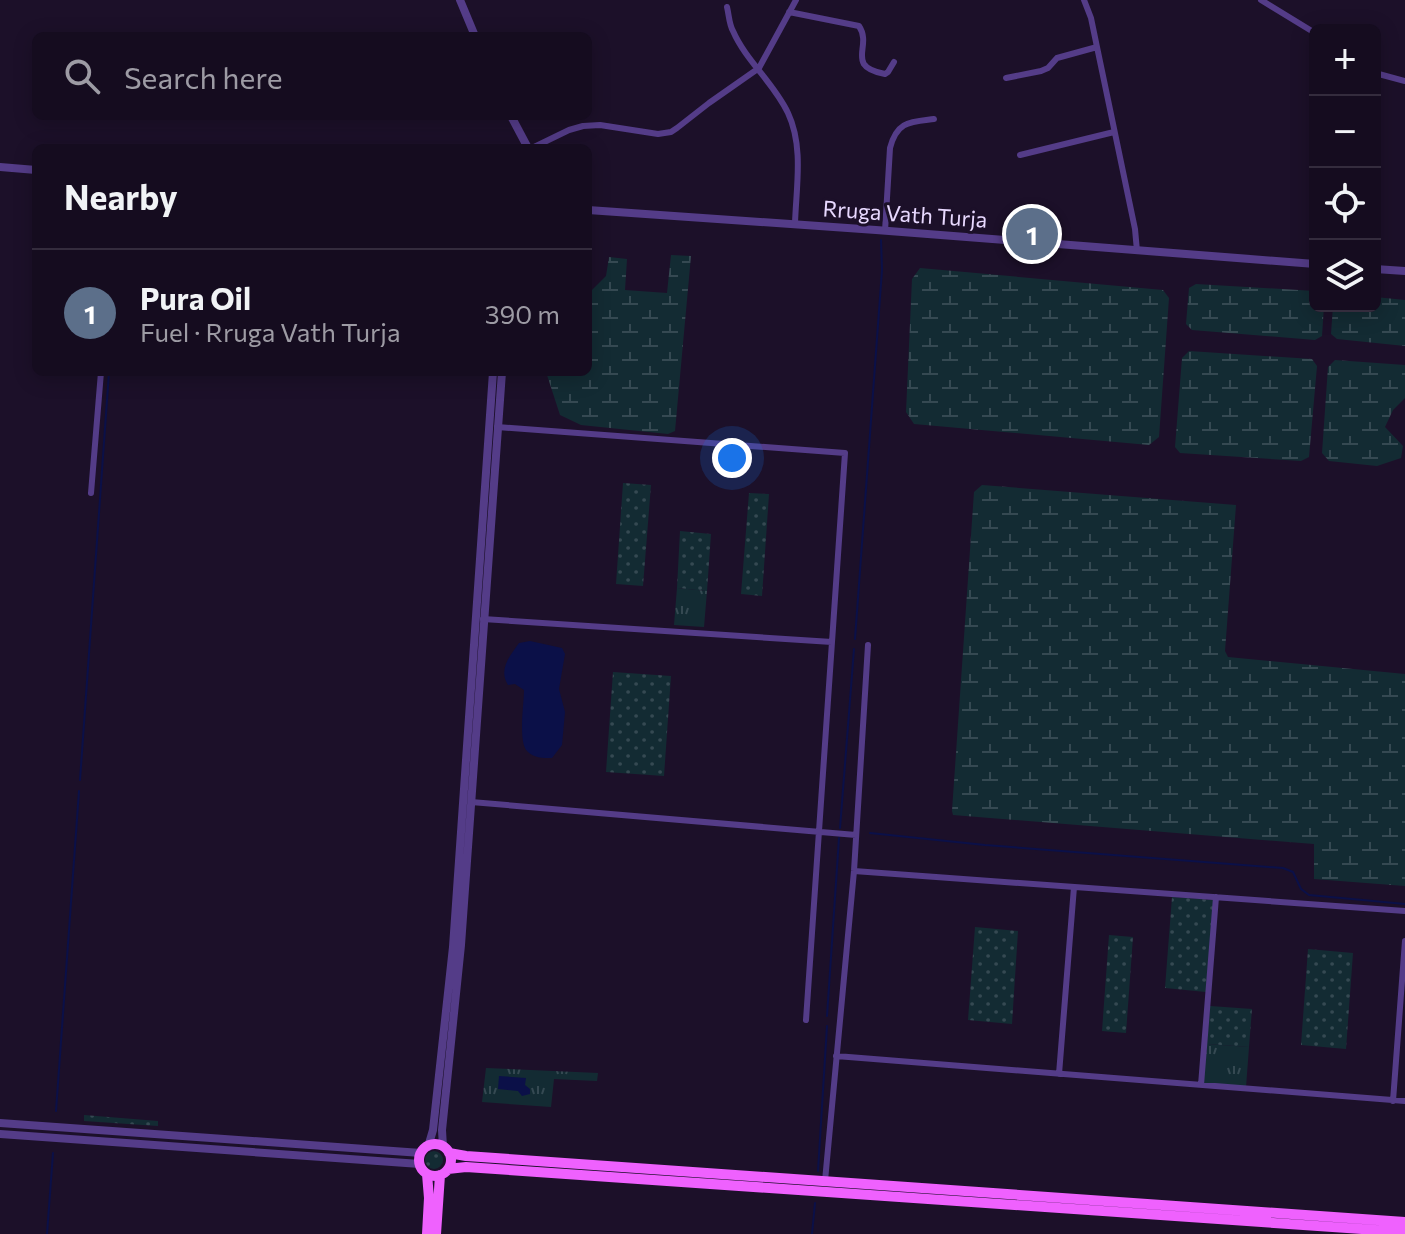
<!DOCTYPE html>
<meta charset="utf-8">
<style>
body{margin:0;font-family:Commissioner,sans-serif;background:#221a2c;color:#f1f3f6}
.controls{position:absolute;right:24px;top:24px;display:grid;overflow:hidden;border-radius:12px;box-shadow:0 4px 20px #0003}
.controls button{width:72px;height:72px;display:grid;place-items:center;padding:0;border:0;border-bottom:2px solid #342c3d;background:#150c1f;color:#f1f3f6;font:40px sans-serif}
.you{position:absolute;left:732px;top:458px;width:28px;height:28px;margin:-20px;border:6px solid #fff;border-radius:50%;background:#1a73e8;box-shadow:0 0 0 12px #1a73e833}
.badge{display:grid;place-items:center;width:52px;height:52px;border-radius:50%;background:#d93025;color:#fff;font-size:26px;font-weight:700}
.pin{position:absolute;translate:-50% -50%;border:4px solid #fff;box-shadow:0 2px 8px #0006}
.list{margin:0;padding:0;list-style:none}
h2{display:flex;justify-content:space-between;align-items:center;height:104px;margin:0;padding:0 32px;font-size:34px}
h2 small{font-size:26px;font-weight:400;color:#9d9ba4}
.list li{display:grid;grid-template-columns:52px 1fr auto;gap:24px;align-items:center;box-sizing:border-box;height:128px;padding:0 32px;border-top:2px solid #342c3d}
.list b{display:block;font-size:30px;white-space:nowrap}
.list p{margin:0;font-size:26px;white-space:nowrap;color:#9d9ba4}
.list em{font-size:26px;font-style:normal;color:#9d9ba4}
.icon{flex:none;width:44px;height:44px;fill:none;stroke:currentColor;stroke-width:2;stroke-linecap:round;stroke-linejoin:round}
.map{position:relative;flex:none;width:1405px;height:1234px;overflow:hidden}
.search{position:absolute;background:#150c1f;box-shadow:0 4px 20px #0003;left:32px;top:32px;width:560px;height:88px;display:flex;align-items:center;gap:20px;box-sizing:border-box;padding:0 28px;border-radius:12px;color:#9d9ba4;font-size:30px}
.panel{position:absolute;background:#150c1f;box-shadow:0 4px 20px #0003;left:32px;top:144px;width:560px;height:232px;border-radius:12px}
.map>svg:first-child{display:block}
.grass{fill:url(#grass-dots)}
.wetland{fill:url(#wetland-marsh)}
.park{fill:url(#park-tufts)}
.water{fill:#0b1048}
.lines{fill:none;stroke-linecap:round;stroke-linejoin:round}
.stream{stroke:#0b1048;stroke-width:2}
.minor{stroke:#543c88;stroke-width:6}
.tertiary{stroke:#543c88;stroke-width:8}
.primary{stroke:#ef61fe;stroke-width:10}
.labels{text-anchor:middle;stroke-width:6;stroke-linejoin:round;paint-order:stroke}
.street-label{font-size:22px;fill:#e8d9ff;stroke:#1c1029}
</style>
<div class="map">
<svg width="1405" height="1234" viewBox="0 0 1405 1234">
<defs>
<pattern id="grass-dots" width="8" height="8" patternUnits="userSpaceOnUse" patternTransform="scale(2)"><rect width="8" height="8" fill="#132b33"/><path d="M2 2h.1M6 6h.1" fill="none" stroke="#354952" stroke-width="1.8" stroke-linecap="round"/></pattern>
<pattern id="wetland-marsh" width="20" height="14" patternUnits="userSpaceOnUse" patternTransform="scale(2)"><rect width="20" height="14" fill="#132b33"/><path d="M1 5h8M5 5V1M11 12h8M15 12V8" fill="none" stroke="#354952"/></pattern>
<pattern id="park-tufts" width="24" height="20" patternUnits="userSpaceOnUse" patternTransform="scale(2)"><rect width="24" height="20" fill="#132b33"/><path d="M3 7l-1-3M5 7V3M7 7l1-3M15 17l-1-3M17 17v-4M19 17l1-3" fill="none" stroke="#354952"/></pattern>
</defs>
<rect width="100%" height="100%" fill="#1c1029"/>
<path class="grass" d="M623,483l28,2 -8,101 -27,-2z
M749,493l20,1 -7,102 -21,-2z
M680,531l31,3 -4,57 -30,-3z
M613,672l58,4 -7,100 -58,-4z
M1172,897l42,3 -8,92 -41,-4z
M975,927l43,4 -6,93 -44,-4z
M1109,935l24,2 -7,96 -24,-2z
M1308,949l45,4 -7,96 -45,-4z
M1210,1006l42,3 -3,38 -42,-3z
M84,1115l74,6v5l-74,-5z
M425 1160a9 9 0 1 1 18 0a9 9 0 1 1-18 0Z"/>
<path class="wetland" d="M671,255l20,1 -16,175 -7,3 -87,-9 -21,-10 -14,-43h42v-78l18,-18 3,-19 18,2 -2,31 42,3z
M920,268l243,22 6,8 -10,139 -10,8 -235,-21 -8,-12 6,-133z
M1196,284l119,7v15h9l-2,30 -7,4 -123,-10 -6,-6 3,-36z
M1375,297l30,3v46l-68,-7 -6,-5 2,-28h42z
M1189,351l123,8 5,7 -8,91 -8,4 -121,-8 -5,-6 7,-89z
M1335,360l70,5v33l-12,12 -8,17 18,19 -2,12 -24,8 -48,-5 -7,-8 6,-86z
M982,485l254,20 -11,146 3,6 177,17v212l-91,-7v-35l-361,-29 -1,-4 22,-319z"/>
<path class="park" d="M677,588l30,3 -3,36 -30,-2z
M1207,1044l42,3 -3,40 -43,-4z
M486,1068l112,5 -1,8 -43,-2 -3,28 -69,-5z"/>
<path class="water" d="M530,641l32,7 3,6 -6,35 6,23 -3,33 -10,13c-9,0 -19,0 -25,-7 -9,-9 -3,-47 -3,-61l-9,-6 -7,1c-10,-16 2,-29 11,-42z
M499,1076l27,2 -1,7 5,4v5l-8,2 -4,-5 -20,-2z"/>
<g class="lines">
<path class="stream" d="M855,639l27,-369 -1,-30
M80,780l29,-408
M840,828l14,-179
M870,833l115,12 298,23 10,4 8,17 8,6 96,9
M827,1016l12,-178
M56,1111l23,-320
M818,1171l9,-145
M47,1234l6,-81
M812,1234l3,-31"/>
<path class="minor" d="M1084,0l7,18 6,29 38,182 2,22
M1261,0l54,33
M727,7c2,8 2,17 6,24 13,30 41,52 55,82 16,34 8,75 7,111
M789,12l70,14c14,21 -15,40 26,48l3,-2 6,-10
M1375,73l30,8
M1006,78l35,-7 7,-3 9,-10 40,-11
M532,148l37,-18 14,-4 17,-1 58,9 13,-2 6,-4 32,-25 50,-35 37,-68
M1020,155l94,-23
M885,231l5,-83c7,-27 20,-26 44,-29
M497,427l348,26 -39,567
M91,493l10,-121
M483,619l349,23
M471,802l385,33
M854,871l551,40
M836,1056l569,45
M1059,1074l15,-187
M1201,1085l15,-188
M1393,1101l12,-160
M825,1181l29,-310 14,-226"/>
<path class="tertiary" d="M460,0l15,36
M511,116l17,32
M0,167l36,3
M588,210l288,20 439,34
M1375,269l30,2
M0,1123l421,30
M0,1134l420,30
M428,1147l5,-17 20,-183 40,-575
M443,1147l-1,-17 19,-185 41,-573"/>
<path class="primary" d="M419 1160a16 16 0 1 1 32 0a16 16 0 1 1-32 0Z
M449,1153l17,3 939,66
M448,1169l18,-2 939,65
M427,1174l2,24 -2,36
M436,1234l4,-59"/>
</g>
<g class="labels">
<g class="street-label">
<text transform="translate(905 214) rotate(4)" y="8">Rruga Vath Turja</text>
</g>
</g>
</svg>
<div class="controls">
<button>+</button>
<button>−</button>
<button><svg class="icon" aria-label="locate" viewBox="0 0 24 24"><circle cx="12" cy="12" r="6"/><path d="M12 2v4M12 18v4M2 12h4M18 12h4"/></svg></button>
<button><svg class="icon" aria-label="layers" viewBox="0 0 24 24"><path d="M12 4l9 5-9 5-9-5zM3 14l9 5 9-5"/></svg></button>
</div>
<div class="you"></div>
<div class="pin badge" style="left:1032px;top:234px;background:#5c6f8a">1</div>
<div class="search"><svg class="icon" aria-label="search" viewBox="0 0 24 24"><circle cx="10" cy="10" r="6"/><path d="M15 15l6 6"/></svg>Search here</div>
<section class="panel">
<h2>Nearby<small></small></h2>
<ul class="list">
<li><span class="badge" style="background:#5c6f8a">1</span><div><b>Pura Oil</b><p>Fuel · Rruga Vath Turja</p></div><em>390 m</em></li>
</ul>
</section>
</div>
